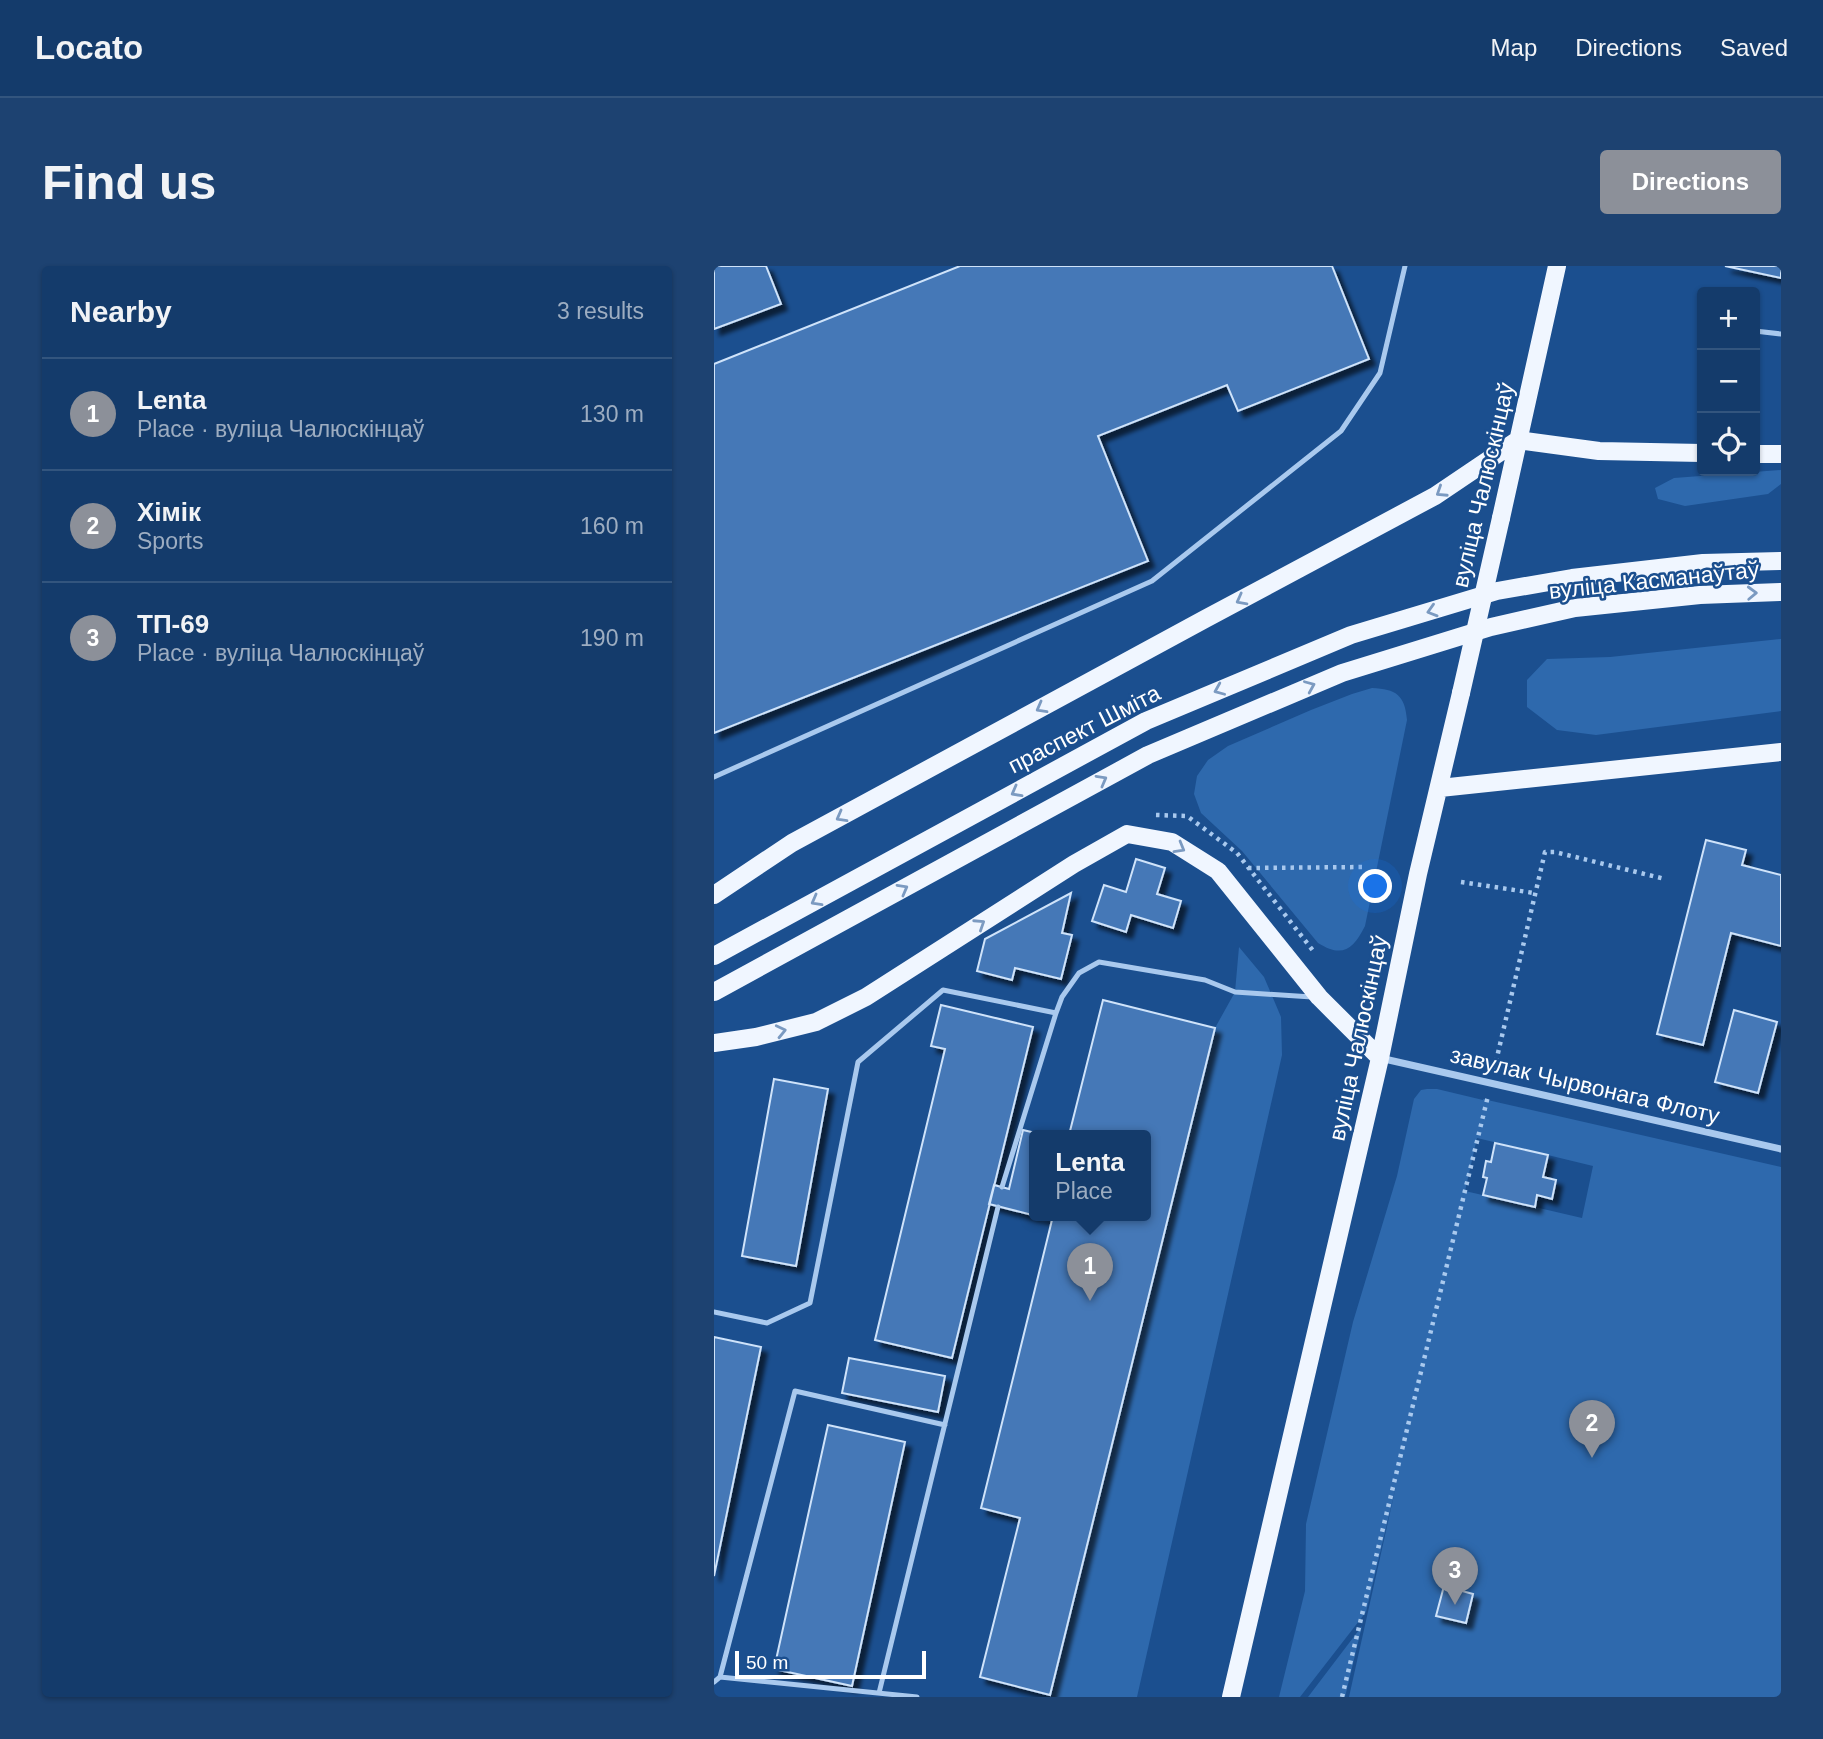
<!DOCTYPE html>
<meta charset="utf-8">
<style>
body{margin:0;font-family:Arial,sans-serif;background:#1d4271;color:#f1f3f6}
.controls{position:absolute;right:21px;top:21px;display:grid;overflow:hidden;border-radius:7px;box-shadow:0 2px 5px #0004}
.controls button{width:63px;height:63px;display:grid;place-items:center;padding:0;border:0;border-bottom:2px solid #33557e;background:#143b6b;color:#f1f3f6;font:35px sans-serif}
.scale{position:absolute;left:21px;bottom:18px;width:191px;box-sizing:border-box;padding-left:7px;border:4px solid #fff;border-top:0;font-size:19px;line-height:24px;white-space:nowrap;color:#fff;-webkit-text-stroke:5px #1b4f8f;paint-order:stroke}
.you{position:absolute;left:662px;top:621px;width:24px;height:24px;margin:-18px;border:5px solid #fff;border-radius:50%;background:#1a73e8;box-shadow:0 0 0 10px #1a73e833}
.badge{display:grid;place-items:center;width:46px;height:46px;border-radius:50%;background:#8c9099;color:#fff;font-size:23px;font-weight:700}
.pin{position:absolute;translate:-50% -58px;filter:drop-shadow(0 2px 4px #0008)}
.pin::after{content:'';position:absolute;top:37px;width:24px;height:21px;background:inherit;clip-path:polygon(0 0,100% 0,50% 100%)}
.popup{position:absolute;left:315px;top:864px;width:122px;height:91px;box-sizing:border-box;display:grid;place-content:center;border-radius:7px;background:#143b6b;filter:drop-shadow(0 2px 5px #0005);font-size:23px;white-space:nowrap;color:#9dadc1}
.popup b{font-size:26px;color:#f1f3f6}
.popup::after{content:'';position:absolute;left:50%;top:100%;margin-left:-14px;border:14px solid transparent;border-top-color:#143b6b}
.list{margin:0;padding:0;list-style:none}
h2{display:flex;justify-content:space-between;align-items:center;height:91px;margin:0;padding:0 28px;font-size:30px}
h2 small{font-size:23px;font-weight:400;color:#9dadc1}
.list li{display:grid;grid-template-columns:46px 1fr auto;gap:21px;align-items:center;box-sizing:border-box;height:112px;padding:0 28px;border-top:2px solid #33557e}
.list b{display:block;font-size:26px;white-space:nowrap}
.list p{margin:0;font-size:23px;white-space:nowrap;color:#9dadc1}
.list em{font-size:23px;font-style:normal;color:#9dadc1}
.icon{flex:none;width:38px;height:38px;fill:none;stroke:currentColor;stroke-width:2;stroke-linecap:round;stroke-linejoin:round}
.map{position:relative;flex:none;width:1067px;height:1431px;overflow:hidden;border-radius:7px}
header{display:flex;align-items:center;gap:42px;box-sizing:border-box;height:98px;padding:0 35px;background:#143b6b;border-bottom:2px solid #33557e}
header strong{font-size:33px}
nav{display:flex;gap:38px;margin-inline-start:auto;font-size:24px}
.intro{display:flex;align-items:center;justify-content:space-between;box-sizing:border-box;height:168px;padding:0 42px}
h1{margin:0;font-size:49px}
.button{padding:18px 32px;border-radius:7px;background:#8c9099;color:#fff;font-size:24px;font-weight:700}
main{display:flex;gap:42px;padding:0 42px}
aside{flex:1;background:#143b6b;border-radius:7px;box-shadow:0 2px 5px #0004}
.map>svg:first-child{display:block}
.green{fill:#2e69ad;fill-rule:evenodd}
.building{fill:#4478b7;stroke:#cfe3fa;stroke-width:2;filter:url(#shadow)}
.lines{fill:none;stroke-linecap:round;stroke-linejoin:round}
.path{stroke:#a9c9ee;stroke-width:4.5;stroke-dasharray:3.5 5;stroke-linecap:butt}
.lane{stroke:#a9c9ee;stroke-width:5}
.street{stroke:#a9c9ee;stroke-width:7}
.primary{stroke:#f0f6ff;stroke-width:18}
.primary-bridge{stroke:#f0f6ff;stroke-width:18}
.oneway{stroke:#7b9ac1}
.labels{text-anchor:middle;stroke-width:5;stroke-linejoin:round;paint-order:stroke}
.street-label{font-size:23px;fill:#fff;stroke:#1b4f8f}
</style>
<header>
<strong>Locato</strong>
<nav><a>Map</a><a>Directions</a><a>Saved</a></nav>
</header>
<div class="intro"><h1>Find us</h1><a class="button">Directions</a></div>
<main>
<aside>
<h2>Nearby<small>3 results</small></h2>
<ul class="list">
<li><span class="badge">1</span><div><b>Lenta</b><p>Place · вуліца Чалюскінцаў</p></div><em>130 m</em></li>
<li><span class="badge">2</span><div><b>Хімік</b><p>Sports</p></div><em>160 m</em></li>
<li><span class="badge">3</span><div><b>ТП-69</b><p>Place · вуліца Чалюскінцаў</p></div><em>190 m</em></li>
</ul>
</aside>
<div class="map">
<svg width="1067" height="1431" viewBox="0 0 1067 1431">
<defs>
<filter id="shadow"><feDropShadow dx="6" dy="6" stdDeviation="2" flood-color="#0009"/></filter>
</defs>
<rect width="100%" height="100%" fill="#1b4f8f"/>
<path class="green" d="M1067,204v14l-13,10 -83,12 -27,-7 -3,-11 19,-10z
M1067,373v72l-185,24 -39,-5 -30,-23v-27l20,-21 63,-2z
M658,422c24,1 33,7 35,32l-42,206c-12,24 -23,32 -47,17l-76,-92 -41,-38 -7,-19 3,-18 11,-16 20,-14 83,-36 41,-16z
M525,681l25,30 17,40 1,38 -145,642h-88l166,-669 20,-36z
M713,823h10l46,11v-1l298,68v530h-432l47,-211 -30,126 -66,85h-21l26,-106 1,-67 47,-202 44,-146 17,-77 7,-9zM763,872l116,28 -11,52 -117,-27z
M648,1360l-17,71h-37z"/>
<path class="building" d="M0,0h52l15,38 -67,25z
M246,0h372l37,93 -131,52 -11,-26 -129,51 50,125 -434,172v-369z
M1011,0h56v12z
M992,574l40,10 -4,15 39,10v71l-50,-13 -28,112 -46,-11z
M422,593l29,9 -8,26 24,7 -8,27 -42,-13 -5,17 -34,-11 12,-36 22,7z
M357,627l-9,40 10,2 -11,44 -46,-11 -3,12 -35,-9 8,-32z
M389,734l112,28 -165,667 -70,-18 40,-159 -39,-10 71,-288 -63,-16 5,-19 15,4 14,-59 21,5h-10v80h112v-80h-77z
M227,739l92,22 -81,331 -77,-18 70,-291 -14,-3z
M1020,744l43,12 -19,71 -43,-11z
M60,813l54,10 -32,177 -54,-10z
M781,877l53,12 -5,22 13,3 -4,19 -15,-4 -2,12 -52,-12 4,-17 -4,-1 3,-16 5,1z
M0,1071l47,10 -47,229z
M135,1092l96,18 -7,36 -96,-19z
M114,1159l77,17 -53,244 -78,-17z
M730,1320l29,8 -7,29 -30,-7z"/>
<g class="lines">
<path class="path" d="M442,549l31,1 50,37 77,99
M534,602l118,-1
M747,616l73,11
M780,804l51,-218h10l110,27
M628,1431l146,-601"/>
<path class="lane" d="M1041,65l26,3
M0,511l438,-196 189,-150 39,-58 25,-107
M288,921l54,-174 6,-16 17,-24 20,-11 106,18 30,12 77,5
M0,1046l53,11 43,-20 48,-241 85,-72 113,23
M6,1411l197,20
M0,1416l6,-5 75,-286 150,34
M165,1427l119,-486"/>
<path class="street" d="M666,792l401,91"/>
<path class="primary" d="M1041,188h26
M787,252l56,-252
M726,522l341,-36
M0,629l78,-52 413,-224 230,-123 83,-56 81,11 103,2
M0,690l432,-235 205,-86 146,-44 75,-13 131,-15 78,-2
M0,726l434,-237 194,-82 149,-46 84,-19 125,-13 81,-3
M0,777l42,-6 60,-15 50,-25 208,-133 53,-30 45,8 46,29 101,126 61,61
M517,1431l149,-639 38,-184 43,-181"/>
<path class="primary-bridge" d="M747,427l40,-175"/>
</g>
<defs><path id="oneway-chevron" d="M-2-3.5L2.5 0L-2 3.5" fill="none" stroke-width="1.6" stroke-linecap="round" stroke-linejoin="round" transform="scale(1.75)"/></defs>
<g class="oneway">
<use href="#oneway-chevron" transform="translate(727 226) rotate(147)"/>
<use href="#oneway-chevron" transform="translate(1038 327) rotate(-2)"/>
<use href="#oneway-chevron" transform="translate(527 334) rotate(152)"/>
<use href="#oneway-chevron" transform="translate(718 345) rotate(163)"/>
<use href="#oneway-chevron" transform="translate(596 420) rotate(-23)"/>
<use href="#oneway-chevron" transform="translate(505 424) rotate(157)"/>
<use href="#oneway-chevron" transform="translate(327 442) rotate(151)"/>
<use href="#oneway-chevron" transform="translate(388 514) rotate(-29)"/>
<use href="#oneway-chevron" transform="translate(302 526) rotate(151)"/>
<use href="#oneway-chevron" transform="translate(127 551) rotate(151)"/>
<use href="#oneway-chevron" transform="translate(466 582) rotate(30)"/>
<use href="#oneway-chevron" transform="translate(189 623) rotate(-29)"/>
<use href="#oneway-chevron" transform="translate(102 635) rotate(151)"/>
<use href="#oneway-chevron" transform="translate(266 658) rotate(-33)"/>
<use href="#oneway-chevron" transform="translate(67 765) rotate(-13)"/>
</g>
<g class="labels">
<g class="street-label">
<text transform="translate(769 219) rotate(-77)" y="8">вуліца Чалюскінцаў</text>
<text transform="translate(940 314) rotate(-6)" y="8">вуліца Касманаўтаў</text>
<text transform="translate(370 463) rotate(-27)" y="8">праспект Шміта</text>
<text transform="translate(644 772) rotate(-78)" y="8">вуліца Чалюскінцаў</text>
<text transform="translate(871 819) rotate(13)" y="8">завулак Чырвонага Флоту</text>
</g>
</g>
</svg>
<div class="controls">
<button>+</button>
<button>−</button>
<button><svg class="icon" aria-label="locate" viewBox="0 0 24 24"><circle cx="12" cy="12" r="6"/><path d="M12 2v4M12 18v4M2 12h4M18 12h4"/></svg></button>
</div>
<div class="scale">50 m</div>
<div class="you"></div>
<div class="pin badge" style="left:376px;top:1035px">1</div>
<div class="popup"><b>Lenta</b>Place</div>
<div class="pin badge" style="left:878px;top:1192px">2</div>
<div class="pin badge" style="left:741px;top:1339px">3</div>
</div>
</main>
